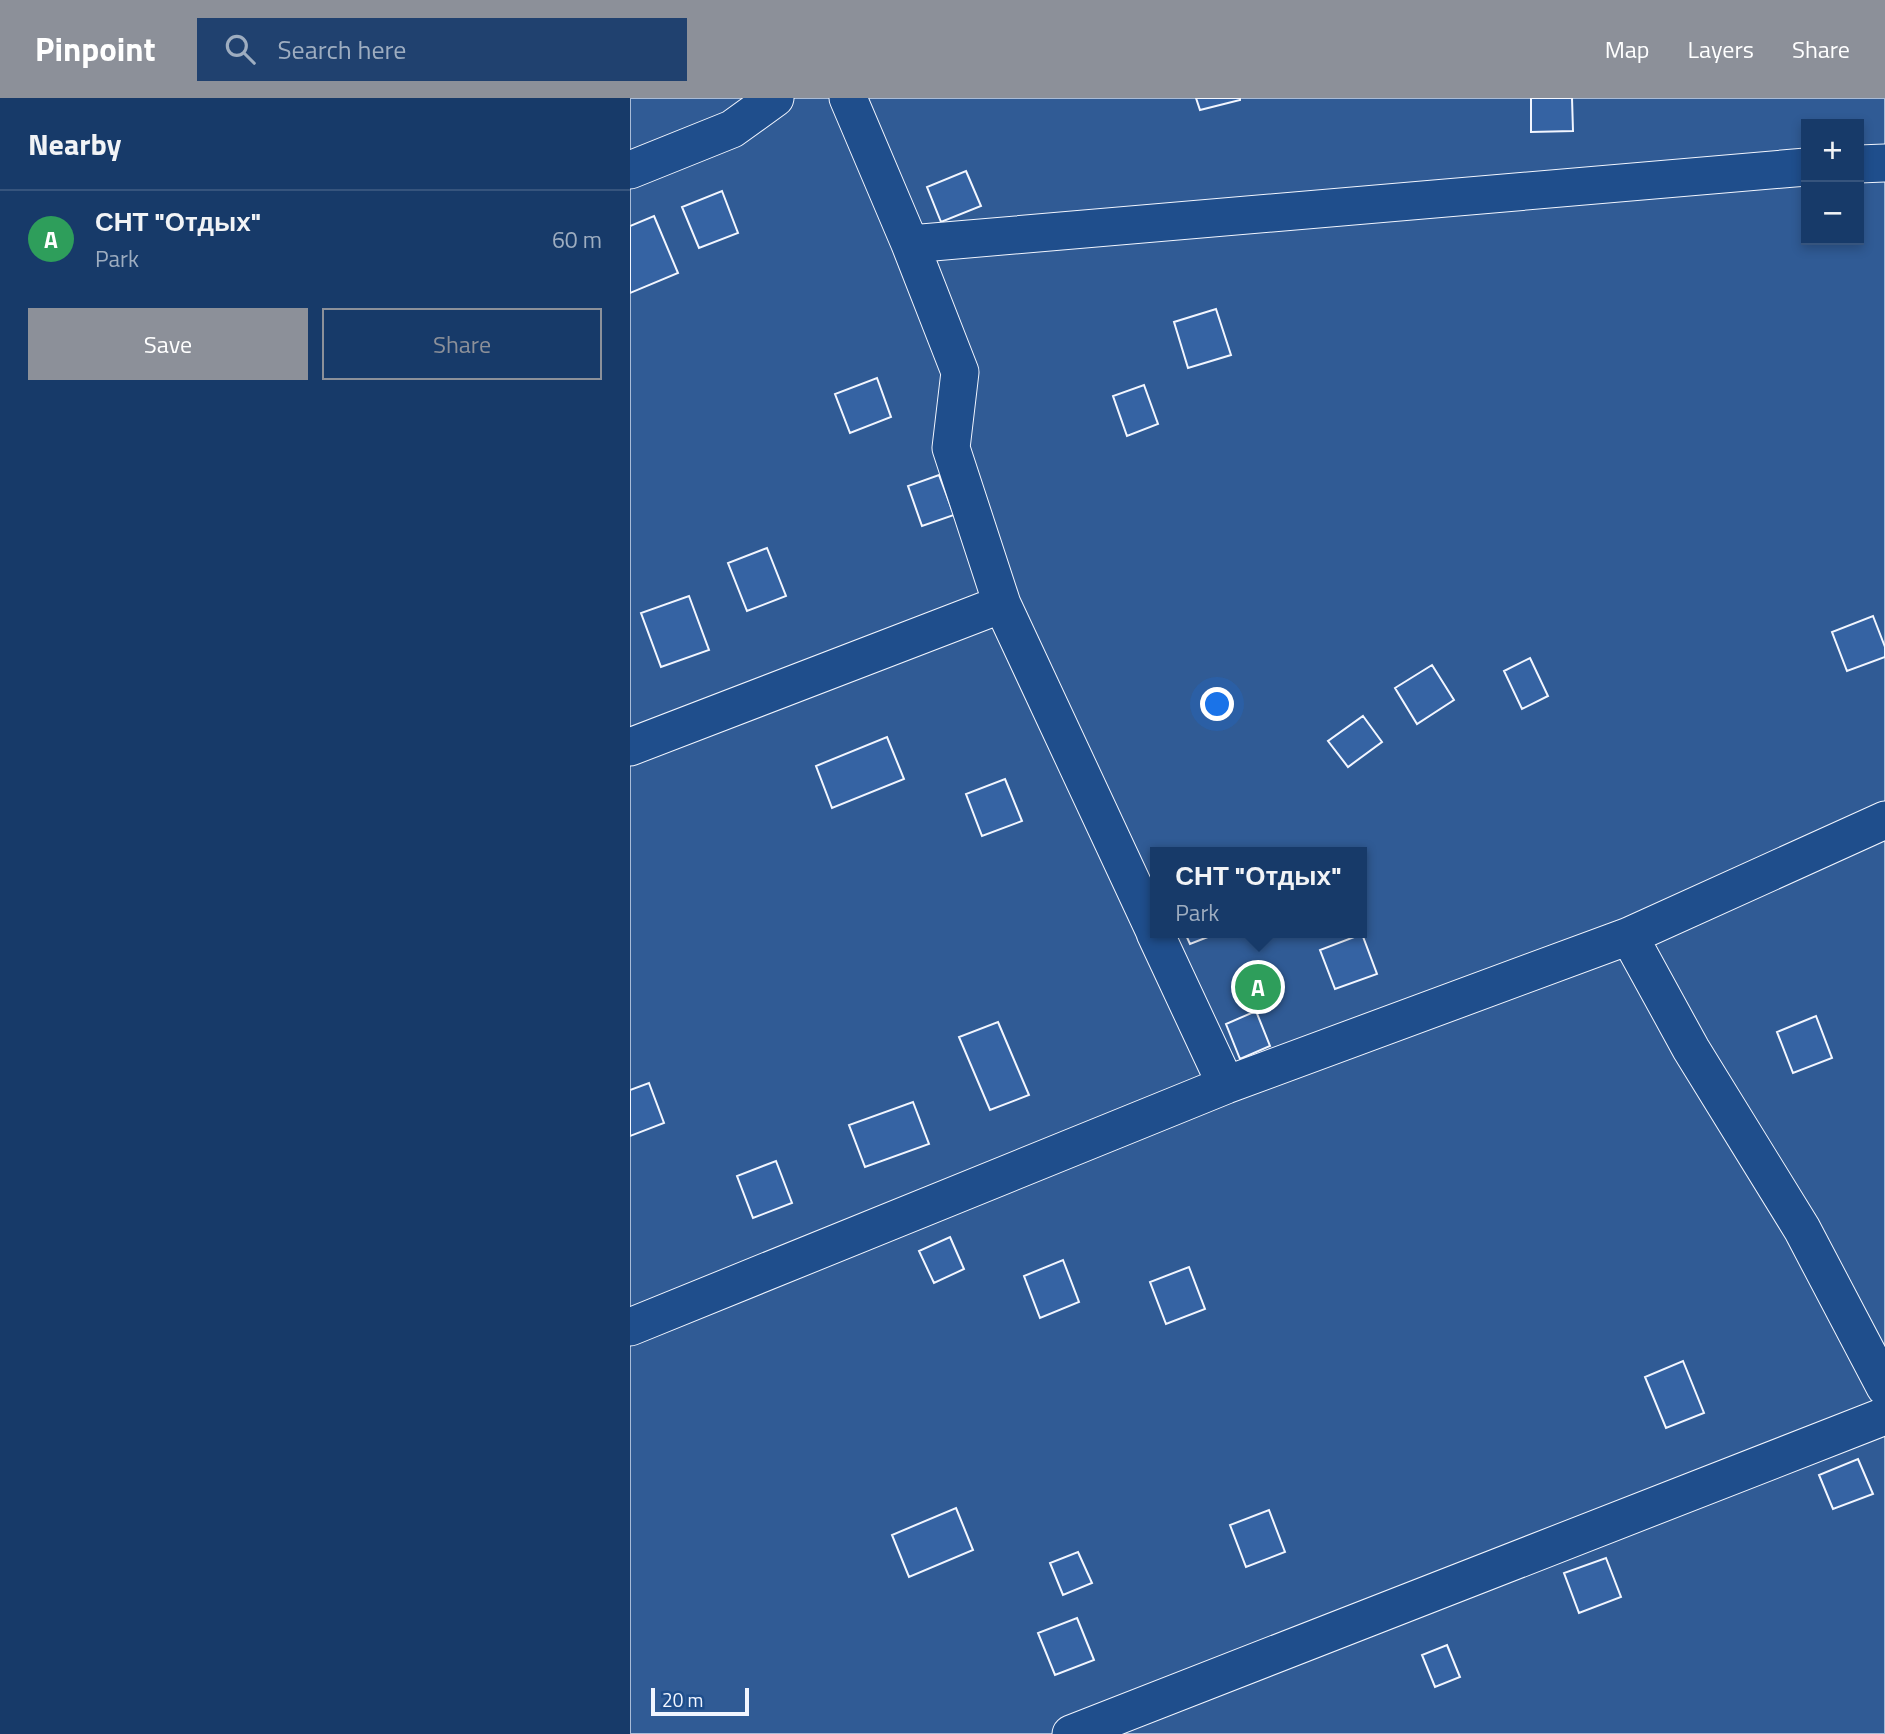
<!DOCTYPE html>
<meta charset="utf-8">
<style>
body{margin:0;font-family:"Titillium Web",sans-serif;background:#20416f;color:#f1f3f6}
.controls{position:absolute;right:21px;top:21px;display:grid;overflow:hidden;border-radius:0px;box-shadow:0 4px 10px #0003}
.controls button{width:63px;height:63px;display:grid;place-items:center;padding:0;border:0;border-bottom:2px solid #36547d;background:#173a69;color:#f1f3f6;font:35px sans-serif}
.scale{position:absolute;left:21px;bottom:18px;width:98px;box-sizing:border-box;padding-left:7px;border:4px solid #f2f6ff;border-top:0;font-size:19px;line-height:24px;white-space:nowrap;color:#f2f6ff;-webkit-text-stroke:5px #1f4e8c;paint-order:stroke}
.you{position:absolute;left:588px;top:607px;width:24px;height:24px;margin:-18px;border:5px solid #fff;border-radius:50%;background:#1a73e8;box-shadow:0 0 0 10px #1a73e833}
.badge{display:grid;place-items:center;width:46px;height:46px;border-radius:50%;background:#8c9099;color:#fff;font-size:23px;font-weight:700}
.pin{position:absolute;translate:-50% -50%;border:4px solid #fff;box-shadow:0 2px 7px #0006}
.popup{position:absolute;left:520px;top:749px;width:217px;height:91px;box-sizing:border-box;display:grid;place-content:center;border-radius:0px;background:#173a69;filter:drop-shadow(0 2px 5px #0005);font-size:23px;white-space:nowrap;color:#9eadc0}
.popup b{font-size:26px;color:#f1f3f6}
.popup::after{content:'';position:absolute;left:50%;top:100%;margin-left:-14px;border:14px solid transparent;border-top-color:#173a69}
.list{margin:0;padding:0;list-style:none}
h2{display:flex;justify-content:space-between;align-items:center;height:91px;margin:0;padding:0 28px;font-size:30px}
h2 small{font-size:23px;font-weight:400;color:#9eadc0}
.list li{display:grid;grid-template-columns:46px 1fr auto;gap:21px;align-items:center;box-sizing:border-box;height:98px;padding:0 28px;border-top:2px solid #36547d}
.list b{display:block;font-size:26px;white-space:nowrap}
.list p{margin:0;font-size:23px;white-space:nowrap;color:#9eadc0}
.list em{font-size:23px;font-style:normal;color:#9eadc0}
.actions{display:flex;gap:14px;padding:21px 28px}
.actions a{flex:1;padding:16px 0;border:2px solid #8c9099;border-radius:0px;text-align:center;font-size:24px;color:#8c9099}
.actions .main{background:#8c9099;color:#fff}
.icon{flex:none;width:38px;height:38px;fill:none;stroke:currentColor;stroke-width:2;stroke-linecap:round;stroke-linejoin:round}
.map{position:relative;flex:none;width:1255px;height:1636px;overflow:hidden}
header{display:flex;align-items:center;gap:42px;box-sizing:border-box;height:98px;padding:0 35px;background:#8c9099;color:#fff}
header strong{font-size:33px}
nav{display:flex;gap:38px;margin-inline-start:auto;font-size:24px}
.search{width:490px;height:63px;background:#20416f;display:flex;align-items:center;gap:18px;box-sizing:border-box;padding:0 24px;border-radius:0px;color:#9eadc0;font-size:26px}
main{display:flex}
aside{flex:1;background:#173a69}
.map>svg:first-child{display:block}
.built{fill:#305b95;stroke:#a8bbd7;stroke-width:2;fill-rule:evenodd}
.building{fill:#3563a3;stroke:#f2f6ff;stroke-width:2}
.lines{fill:none;stroke-linecap:round;stroke-linejoin:round}
.minor-casing{stroke:#f2f6ff;stroke-width:39}
.minor{stroke:#1f4e8c;stroke-width:37}
</style>
<header>
<strong>Pinpoint</strong>
<div class="search"><svg class="icon" aria-label="search" viewBox="0 0 24 24"><circle cx="10" cy="10" r="6"/><path d="M15 15l6 6"/></svg>Search here</div>
<nav><a>Map</a><a>Layers</a><a>Share</a></nav>
</header>
<main>
<aside>
<h2>Nearby<small></small></h2>
<ul class="list">
<li><span class="badge" style="background:#2e9e5b">A</span><div><b>СНТ &quot;Отдых&quot;</b><p>Park</p></div><em>60 m</em></li>
</ul>
<div class="actions"><a class="main">Save</a><a>Share</a></div>
</aside>
<div class="map">
<svg width="1255" height="1636" viewBox="0 0 1255 1636">
<rect width="100%" height="100%" fill="#1f4e8c"/>
<path class="built" d="M0,0h1255v1636h-1255zM1176,26h53v116h-53zM525,754h206v81h-206z"/>
<path class="building" d="M566,0h44v2l-40,10z
M901,0h41l1,33 -42,1z
M336,73l15,35 -40,16 -14,-35z
M92,93l16,42 -39,15 -17,-41z
M24,118l24,57 -48,20v-67z
M586,211l15,46 -43,13 -14,-46z
M247,280l14,39 -41,16 -15,-39z
M514,287l14,39 -31,12 -14,-40z
M309,377l15,40 -32,11 -14,-40z
M137,450l19,48 -39,15 -19,-48z
M59,498l20,54 -48,17 -20,-54z
M1243,518l12,31v10l-38,14 -15,-39z
M900,560l18,38 -26,13 -18,-38z
M802,567l22,35 -37,24 -22,-36z
M733,618l19,26 -34,25 -20,-26z
M257,639l17,42 -72,29 -16,-42z
M375,681l17,42 -40,15 -16,-42z
M555,835h33l-28,11z
M732,836l15,40 -42,15 -15,-39z
M626,913l14,35 -30,13 -14,-35z
M1186,918l16,42 -39,15 -16,-41z
M368,924l31,73 -39,15 -31,-73z
M19,985l15,40 -34,13v-46z
M283,1004l16,42 -64,23 -16,-42z
M146,1063l16,42 -39,15 -16,-42z
M320,1139l14,32 -30,14 -15,-32z
M433,1162l16,42 -39,16 -16,-42z
M559,1169l16,42 -39,15 -16,-42z
M1053,1263l21,52 -38,15 -21,-51z
M1228,1361l15,35 -40,15 -14,-34z
M326,1410l17,42 -64,27 -17,-42z
M639,1412l16,42 -39,15 -16,-42z
M448,1454l14,31 -29,12 -13,-32z
M976,1460l15,39 -42,16 -15,-40z
M447,1520l17,42 -39,15 -17,-42z
M817,1547l13,32 -25,10 -13,-32z"/>
<g class="lines">
<g class="minor-casing">
<path id="minor" d="M218,0l62,146 50,128 -9,76 51,156 153,328
M1229,66l26,-1
M0,72l102,-41 43,-31
M280,146l896,-77
M0,649l372,-143
M525,835l71,152
M999,838l62,113 111,180 83,158
M0,1229l596,-242 403,-149 256,-116
M441,1636l814,-318"/>
</g>
<use href="#minor" class="minor"/>
</g>
</svg>
<div class="controls">
<button>+</button>
<button>−</button>
</div>
<div class="scale">20 m</div>
<div class="you"></div>
<div class="pin badge" style="left:628px;top:889px;background:#2e9e5b">A</div>
<div class="popup"><b>СНТ &quot;Отдых&quot;</b>Park</div>
</div>
</main>
